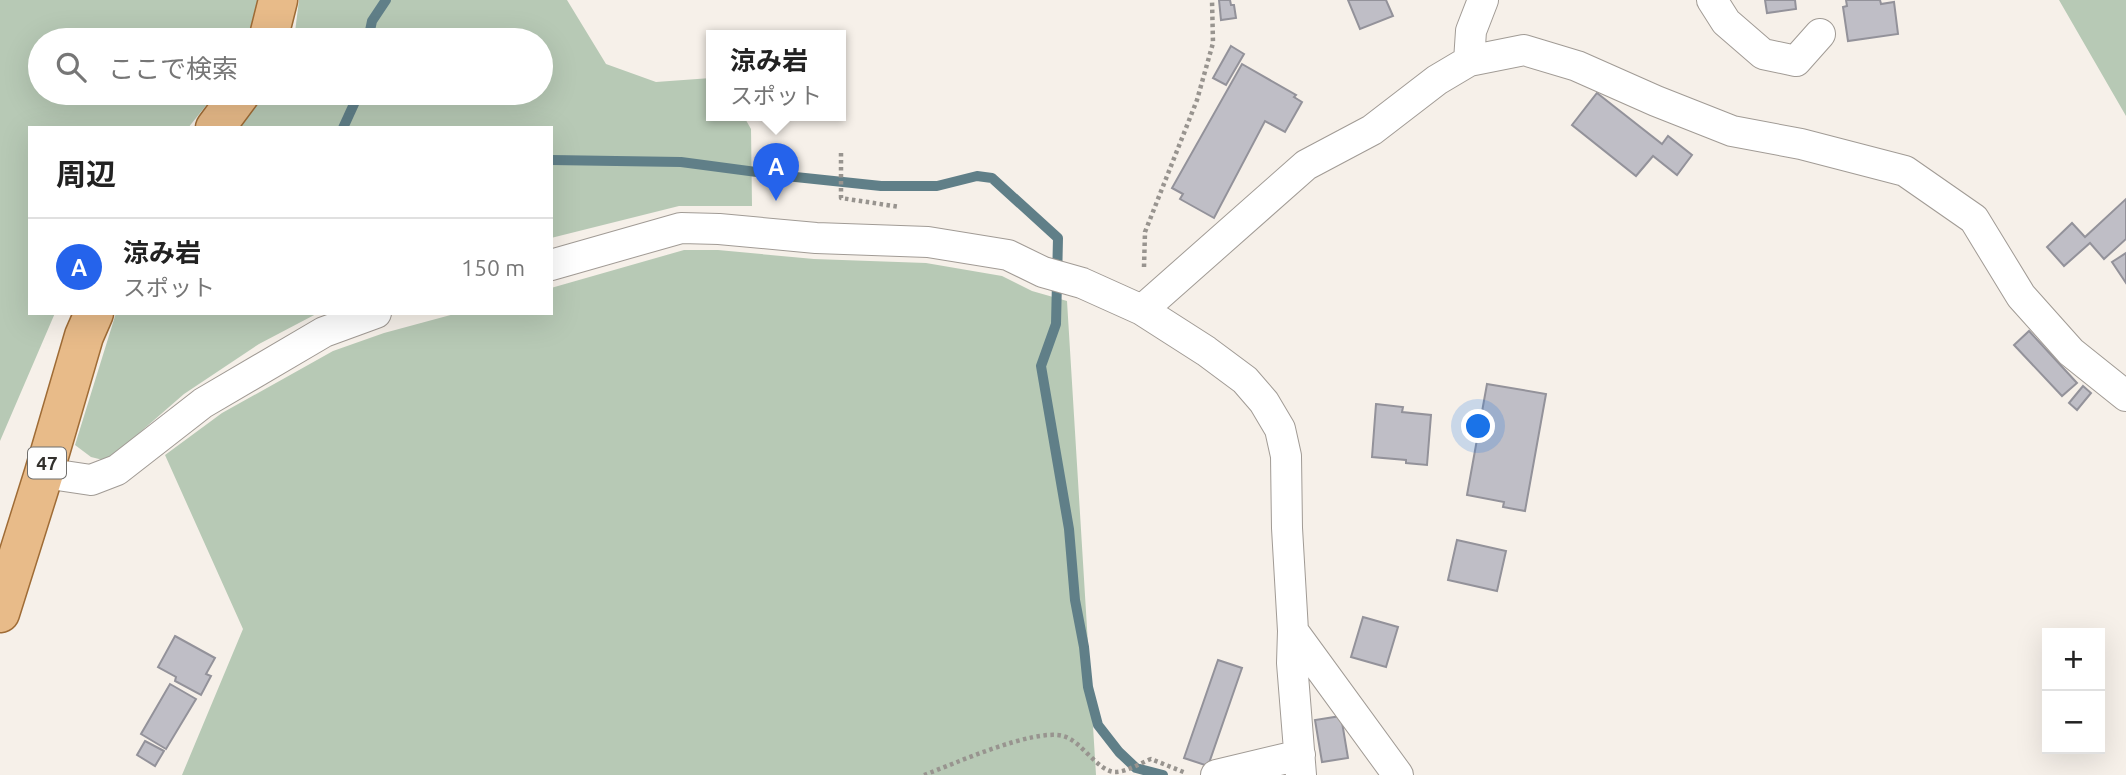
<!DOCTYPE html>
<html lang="ja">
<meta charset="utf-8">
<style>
body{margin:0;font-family:Ubuntu,"Noto Sans JP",sans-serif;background:#f6f6f6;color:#222}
.controls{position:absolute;right:21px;bottom:21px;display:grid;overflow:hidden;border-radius:0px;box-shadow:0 7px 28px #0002}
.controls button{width:63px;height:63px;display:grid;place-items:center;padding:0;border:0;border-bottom:2px solid #e0e0e0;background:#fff;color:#222;font:35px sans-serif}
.you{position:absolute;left:1479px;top:427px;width:24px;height:24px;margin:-18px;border:5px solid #fff;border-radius:50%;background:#1a73e8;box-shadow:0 0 0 10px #1a73e833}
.badge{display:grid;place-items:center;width:46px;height:46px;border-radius:50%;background:#2563eb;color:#fff;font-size:23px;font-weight:700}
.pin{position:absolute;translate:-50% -58px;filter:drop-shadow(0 2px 4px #0008)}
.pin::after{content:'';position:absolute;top:37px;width:24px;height:21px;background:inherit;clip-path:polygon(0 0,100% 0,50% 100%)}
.popup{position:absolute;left:706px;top:30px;width:140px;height:91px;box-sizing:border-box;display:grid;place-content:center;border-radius:0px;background:#fff;filter:drop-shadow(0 2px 5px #0005);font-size:23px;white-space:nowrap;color:#767676}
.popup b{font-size:26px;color:#222}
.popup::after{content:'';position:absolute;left:50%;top:100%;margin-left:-14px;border:14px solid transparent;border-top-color:#fff}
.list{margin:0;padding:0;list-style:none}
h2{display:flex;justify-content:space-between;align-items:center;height:91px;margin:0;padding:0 28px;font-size:30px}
h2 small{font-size:23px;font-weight:400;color:#767676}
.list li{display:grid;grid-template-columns:46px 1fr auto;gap:21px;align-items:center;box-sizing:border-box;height:98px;padding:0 28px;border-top:2px solid #e0e0e0}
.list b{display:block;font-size:26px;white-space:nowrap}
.list p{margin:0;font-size:23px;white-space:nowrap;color:#767676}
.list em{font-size:23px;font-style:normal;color:#767676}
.icon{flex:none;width:38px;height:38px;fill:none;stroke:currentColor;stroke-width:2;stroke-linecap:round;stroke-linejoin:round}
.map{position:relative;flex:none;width:2126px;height:775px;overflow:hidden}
.search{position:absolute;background:#fff;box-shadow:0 7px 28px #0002;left:28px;top:28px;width:525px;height:77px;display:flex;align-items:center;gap:18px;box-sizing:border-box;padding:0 24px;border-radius:38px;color:#767676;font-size:26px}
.panel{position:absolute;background:#fff;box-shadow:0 7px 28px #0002;left:28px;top:126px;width:525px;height:189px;border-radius:0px}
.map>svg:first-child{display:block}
.green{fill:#b7c9b5}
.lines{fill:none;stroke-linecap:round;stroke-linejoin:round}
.stream{stroke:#607f88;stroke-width:10}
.building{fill:#bfbec6;stroke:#93929a;stroke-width:2}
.minor-casing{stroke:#a19b95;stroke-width:32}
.primary-casing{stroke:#9f6c36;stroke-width:41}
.path{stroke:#98948f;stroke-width:4.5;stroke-dasharray:3.5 3.5;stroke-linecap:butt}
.minor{stroke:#fff;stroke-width:30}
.primary{stroke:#e8bb89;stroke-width:38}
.labels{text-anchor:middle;stroke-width:6;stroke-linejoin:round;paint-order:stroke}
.shield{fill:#fefefe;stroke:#6f6e6c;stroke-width:2}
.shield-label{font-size:19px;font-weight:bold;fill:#32302d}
</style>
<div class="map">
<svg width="2126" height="775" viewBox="0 0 2126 775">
<rect width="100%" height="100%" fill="#f6f0e9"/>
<path class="green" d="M0,0h259l-3,15 -9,25h-207v53h176l-28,35h-158v185h25l-55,128z
M299,0h268l39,64 50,18 55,-4v37h32l8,14 1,77h-73l-128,32v-110h-315l27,-35h278v-53h-247z
M2059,0h67v116z
M684,250h34l96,9 112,4 76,13 30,15 35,10 29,474h-914l61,-146 -78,-174 57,-42 111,-62 51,-18 74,-20h93v-25z
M116,313h202l-59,31 -75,50 -77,67 -16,-4 -16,-12z"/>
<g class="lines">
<path class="stream" d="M368,40l4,-19 14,-21
M343,128l16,-35
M551,160l130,2 105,14 95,10h56l40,-10 15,2 66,60 -2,86 -15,42 28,163 6,71 9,47 4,40 10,38 21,27 17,16 27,7"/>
</g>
<path class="building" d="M1219,0h11l1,5h3l2,13 -15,2z
M1348,0h38l7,16 -33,13z
M1765,0h30l1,9 -29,4z
M1846,0h34l1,4 13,-2 4,32 -50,7 -5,-34 4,-1z
M1231,46l13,8 -18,31 -13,-7z
M1242,64l54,31 -2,2 8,5 -17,30 -20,-11 -51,97 -34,-19 3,-5 -11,-6z
M1597,93l65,51 6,-8 24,19 -15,20 -24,-19 -17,20 -64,-51z
M2126,199v40l-22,20 -14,-16 -26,23 -17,-19 25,-24 13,14z
M2126,253v30l-14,-21z
M2029,331l48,52 -15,13 -48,-51z
M1487,384l59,10 -21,117 -22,-4 1,-5 -37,-7z
M2083,386l8,7 -14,17 -8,-7z
M1376,404l27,3 -1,5 29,3 -4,50 -21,-2v-3l-34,-3z
M1457,540l49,11 -9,40 -49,-11z
M1363,617l35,10 -12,40 -35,-10z
M175,636l40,22 -9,16 5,2 -10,19 -26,-14 1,-4 -18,-10z
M1218,660l24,8 -34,98 -24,-8z
M170,684l26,15 -30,50 -25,-15z
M1341,716l7,42 -26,4 -7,-42z
M145,741l19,10 -9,15 -18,-11z"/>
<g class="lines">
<g class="minor-casing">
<path id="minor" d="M1712,0l14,22 37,32 33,7 24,-27
M1469,61l2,-30 12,-31
M551,265l130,-37 38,1 97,9 112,4 80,13 35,17 39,11 60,27 64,41 39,29 19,22 16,27 6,27 1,72 6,103 -1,32 9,112
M1142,310l164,-145 66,-35 65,-50 32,-19 55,-11 53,16 79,35 76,30 69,13 104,27 69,48 47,77 50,56 55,44
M44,473l47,7 26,-10 86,-67 121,-71 52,-19
M1293,631l105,144
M1216,775l84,-20"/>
</g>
<g class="primary-casing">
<path id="primary" d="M268,40l10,-40
M215,128l26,-35
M0,613l44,-140 40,-137 10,-23"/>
</g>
<path class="path" d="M841,153v45l59,9
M1144,267l1,-35 52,-132 16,-57 -1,-43
M924,775c30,-11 109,-47 139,-39 19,5 34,35 52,36 12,0 25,-9 36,-13l35,14"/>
<use href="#minor" class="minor"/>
<use href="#primary" class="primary"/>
</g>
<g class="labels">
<rect class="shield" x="28" y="447.5" width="38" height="31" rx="5"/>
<g class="shield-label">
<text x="47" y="470">47</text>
</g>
</g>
</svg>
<div class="controls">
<button>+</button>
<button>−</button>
</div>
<div class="you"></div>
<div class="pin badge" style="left:776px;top:201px">A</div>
<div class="popup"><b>涼み岩</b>スポット</div>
<div class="search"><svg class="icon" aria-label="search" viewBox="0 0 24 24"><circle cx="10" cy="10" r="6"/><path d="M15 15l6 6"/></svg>ここで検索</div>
<section class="panel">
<h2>周辺<small></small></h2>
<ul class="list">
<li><span class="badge">A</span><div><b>涼み岩</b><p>スポット</p></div><em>150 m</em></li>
</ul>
</section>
</div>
